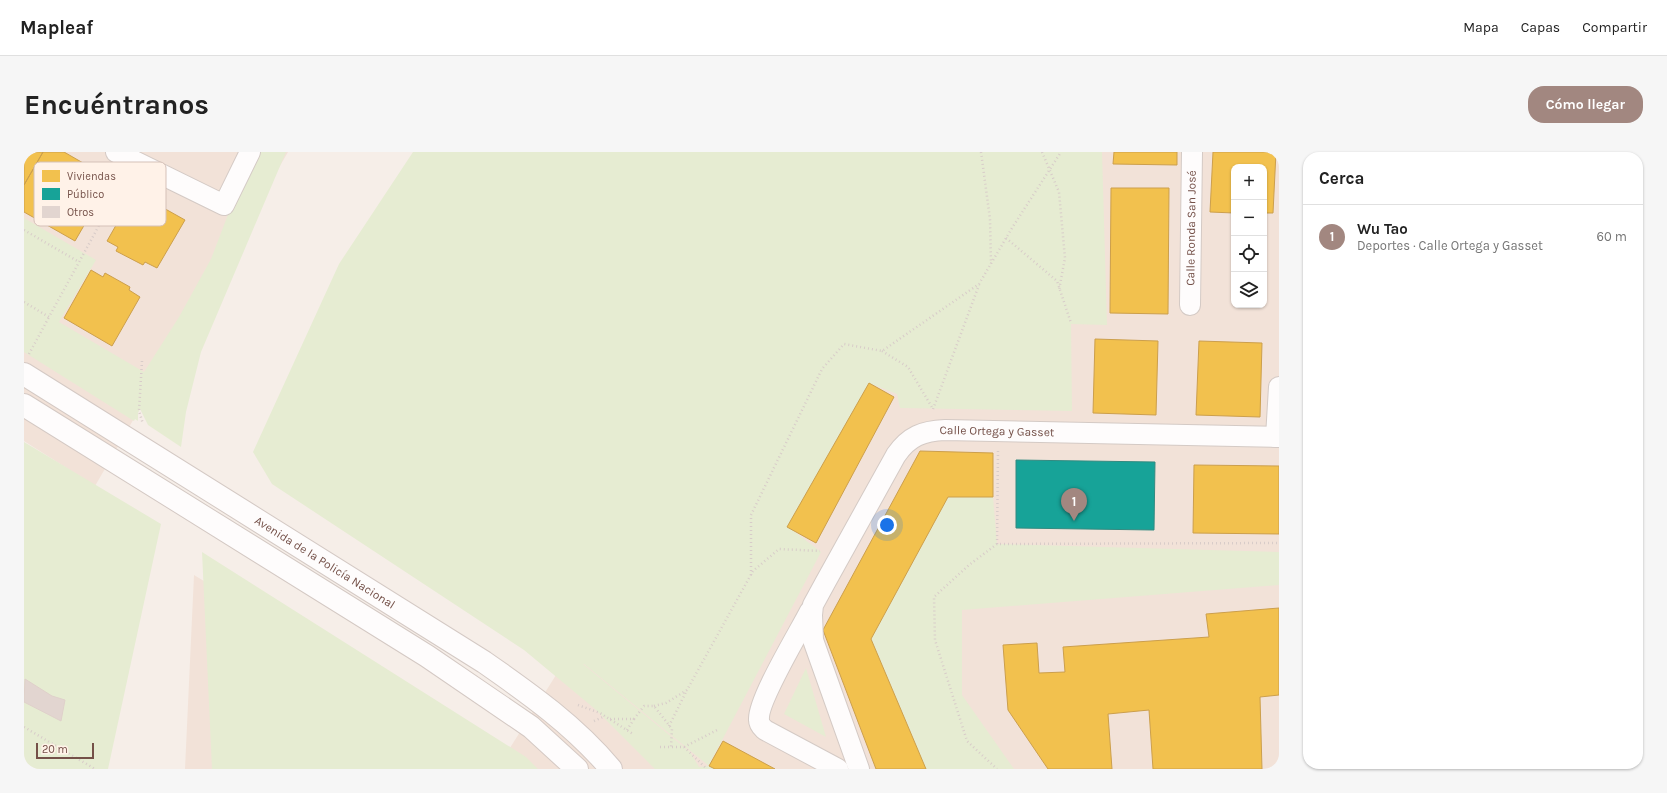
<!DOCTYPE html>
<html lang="es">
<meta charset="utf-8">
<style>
body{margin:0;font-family:Karla,sans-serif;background:#f6f6f6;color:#222}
.controls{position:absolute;right:12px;top:12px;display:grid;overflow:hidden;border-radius:8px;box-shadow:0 1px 3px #0004}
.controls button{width:36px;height:36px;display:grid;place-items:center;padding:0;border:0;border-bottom:1px solid #e0e0e0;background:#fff;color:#222;font:20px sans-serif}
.scale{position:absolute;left:12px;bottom:10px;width:58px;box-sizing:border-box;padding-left:4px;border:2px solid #745048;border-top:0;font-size:11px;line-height:14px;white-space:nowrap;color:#745048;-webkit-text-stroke:3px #fff2e8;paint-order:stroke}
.you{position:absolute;left:863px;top:373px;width:14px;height:14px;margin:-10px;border:3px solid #fff;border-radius:50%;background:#1a73e8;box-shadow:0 0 0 6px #1a73e833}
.badge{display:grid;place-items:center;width:26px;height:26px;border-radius:50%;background:#a28780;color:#fff;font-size:13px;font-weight:700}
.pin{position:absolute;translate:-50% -33px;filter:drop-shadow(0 1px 2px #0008)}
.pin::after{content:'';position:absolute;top:21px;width:14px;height:12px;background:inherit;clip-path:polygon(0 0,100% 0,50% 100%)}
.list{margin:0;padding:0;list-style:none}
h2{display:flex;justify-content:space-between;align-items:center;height:52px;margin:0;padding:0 16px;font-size:17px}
h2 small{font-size:13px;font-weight:400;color:#767676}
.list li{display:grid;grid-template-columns:26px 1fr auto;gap:12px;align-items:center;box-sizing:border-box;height:64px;padding:0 16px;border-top:1px solid #e0e0e0}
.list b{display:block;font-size:15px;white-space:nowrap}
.list p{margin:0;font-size:13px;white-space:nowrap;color:#767676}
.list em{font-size:13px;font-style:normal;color:#767676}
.icon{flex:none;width:22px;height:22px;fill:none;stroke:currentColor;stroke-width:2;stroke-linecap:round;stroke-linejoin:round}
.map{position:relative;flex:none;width:1255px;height:617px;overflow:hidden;border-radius:16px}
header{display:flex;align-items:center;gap:24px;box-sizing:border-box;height:56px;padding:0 20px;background:#fff;border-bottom:1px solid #e0e0e0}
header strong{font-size:19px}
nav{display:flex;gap:22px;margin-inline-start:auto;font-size:14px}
.intro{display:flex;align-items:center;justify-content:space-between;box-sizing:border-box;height:96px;padding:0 24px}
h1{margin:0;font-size:28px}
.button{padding:10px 18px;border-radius:16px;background:#a28780;color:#fff;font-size:14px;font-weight:700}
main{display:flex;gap:24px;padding:0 24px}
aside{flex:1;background:#fff;border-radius:16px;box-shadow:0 1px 3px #0004}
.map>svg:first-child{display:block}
.residential{fill:#f2e2d8;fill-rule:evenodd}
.green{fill:#e6ecd2;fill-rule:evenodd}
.homes{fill:#f2c14e;stroke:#cc9f4c}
.public{fill:#17a398;stroke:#338a80}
.building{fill:#e2d5d0;stroke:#dfd0ca}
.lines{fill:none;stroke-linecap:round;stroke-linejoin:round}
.street-casing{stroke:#d4cac5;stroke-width:22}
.secondary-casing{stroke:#d4c9c4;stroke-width:24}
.path{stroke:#d8ccc9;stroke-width:2.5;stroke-dasharray:1 3;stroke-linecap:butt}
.street{stroke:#fefcfc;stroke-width:20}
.secondary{stroke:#fefcfc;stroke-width:22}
.labels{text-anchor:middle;stroke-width:4;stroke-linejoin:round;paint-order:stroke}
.street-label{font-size:12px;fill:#745048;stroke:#fff2e8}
.key{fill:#fff2e8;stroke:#d5c1b8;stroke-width:1}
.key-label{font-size:11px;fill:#745048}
</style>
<header>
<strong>Mapleaf</strong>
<nav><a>Mapa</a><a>Capas</a><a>Compartir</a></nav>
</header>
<div class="intro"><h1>Encuéntranos</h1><a class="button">Cómo llegar</a></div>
<main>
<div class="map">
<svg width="1255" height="617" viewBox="0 0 1255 617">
<rect width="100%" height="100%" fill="#f6eee8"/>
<path class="residential" d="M0,0h264l-193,334 -71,-45z
M710,0h545v617h-1094l9,-194 307,187 232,-367zM1210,15h30v138h-30z"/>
<path class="green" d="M228,0h34l-85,200 -15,60 -5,35 -33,-22 -8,-16 -2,4v8l-3,-2 -1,2 -110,-69v-134l72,42 -37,62 85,50 35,-55 32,-58z
M389,0h689l5,173 -36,-1 1,87 -172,-3 -3,-14 -28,-11 -78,146 30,23 -112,213 6,4h-60l-60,-60 -71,-59 -252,-166 -19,-32 86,-188zM559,512h1l125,102 -10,1 -9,-15z
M0,290l137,82 -53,245h-84z
M924,345h45l4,47 282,8v33l-317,25v85l52,74h-88l-55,-130z
M178,400l324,205 12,12h-326z
M782,516l20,69 -42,-23z"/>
<path class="homes" d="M0,0h19l-19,33z
M19,0h21l47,27 -36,62 -51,-29v-27z
M1090,0h63v13l-64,-1z
M1189,0h63l-3,61h-9v-46h-30v46l-24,-1z
M1087,36h58l-1,126 -58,-1z
M111,40l50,28 -28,48 -12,-6 -2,3 -27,-14 2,-4 -11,-6z
M67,118l12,7 2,-4 25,14 -1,3 11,7 -28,49 -48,-28z
M1071,187l63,2 -2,74 -63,-2z
M1175,189l63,2 -2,74 -64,-2z
M845,231l25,14 -78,146 -29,-16z
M896,299l73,2v44h-45l-77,142 55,130h-50l-53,-139z
M1170,313l85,1v68l-86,-1z
M1255,456v87l-19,2 2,72h-109l-4,-59 -41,4 4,55h-64l-40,-59 -5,-65 34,-2 2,30 26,-1 -2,-25 146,-10 -3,-23z
M699,589l52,28h-60l-6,-3z"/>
<path class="public" d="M992,308l139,2 -1,68 -138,-2z"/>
<path class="building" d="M1,527l27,17 13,4 -4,21 -37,-19z"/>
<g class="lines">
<g class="street-casing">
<g id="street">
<path d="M92,0l108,53 26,-53"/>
<path id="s1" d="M1166,153l2,-153"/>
<path d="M1252,285l3,-50"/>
<path d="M786,459c-10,20 -53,90 -51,109 0,5 3,7 6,10l73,39"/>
<path id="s2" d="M835,617l-46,-129 -1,-25 1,-10 12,-22 71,-128c13,-19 27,-24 49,-25l334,7"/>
</g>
</g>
<g class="secondary-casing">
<g id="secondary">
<path id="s3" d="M0,222l460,288c46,32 91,64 127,107"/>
<path d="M0,253l403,251 104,71 46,42"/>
</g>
</g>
<path class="path" d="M957,0l9,67 1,45
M1018,0l17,40 6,66 -6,32
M0,78l55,32
M982,86l51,43 14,42
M0,150l25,15 76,-139
M858,199l26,16 25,42
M5,202l20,-37
M118,209l-3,50 4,13
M909,257l46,-124
M974,299l-1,93 282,-1
M973,392l-28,21 -35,32 1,43 32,101 30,28
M727,423v-60l71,-146 22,-25 38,7 97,-67 33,-56 49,-76
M554,553l22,8 33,21
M630,554l12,-3 21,-13 66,-119 26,-22 41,2
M586,567h24l10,-13h10l18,23 -1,18
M570,569l11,-5
M645,574l18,-36
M0,575l71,42
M603,578l7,-11
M636,595h24l23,22
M660,595l35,-18"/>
<use href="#street" class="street"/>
<use href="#secondary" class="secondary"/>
</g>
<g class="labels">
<g class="street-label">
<text dy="4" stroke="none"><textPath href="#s1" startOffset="77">Calle Ronda San José</textPath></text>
<text dy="4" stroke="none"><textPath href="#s2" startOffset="453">Calle Ortega y Gasset</textPath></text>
<text dy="4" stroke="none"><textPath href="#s3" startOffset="355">Avenida de la Policía Nacional</textPath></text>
</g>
</g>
<rect x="10" y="10" width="132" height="64" rx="6" class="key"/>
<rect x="18" y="18" width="18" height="12" fill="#f2c14e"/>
<rect x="18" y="36" width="18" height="12" fill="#17a398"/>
<rect x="18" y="54" width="18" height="12" fill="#e2d5d0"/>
<g class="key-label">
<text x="43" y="28">Viviendas</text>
<text x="43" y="46">Público</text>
<text x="43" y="64">Otros</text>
</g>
</svg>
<div class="controls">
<button>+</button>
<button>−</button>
<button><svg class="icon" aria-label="locate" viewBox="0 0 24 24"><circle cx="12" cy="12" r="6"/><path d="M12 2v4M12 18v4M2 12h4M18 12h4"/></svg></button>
<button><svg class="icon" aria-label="layers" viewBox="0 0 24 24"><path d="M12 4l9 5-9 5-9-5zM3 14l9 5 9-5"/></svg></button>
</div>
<div class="scale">20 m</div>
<div class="you"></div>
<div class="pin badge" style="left:1050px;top:369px">1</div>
</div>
<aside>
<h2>Cerca<small></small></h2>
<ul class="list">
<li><span class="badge">1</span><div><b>Wu Tao</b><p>Deportes · Calle Ortega y Gasset</p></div><em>60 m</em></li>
</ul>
</aside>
</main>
